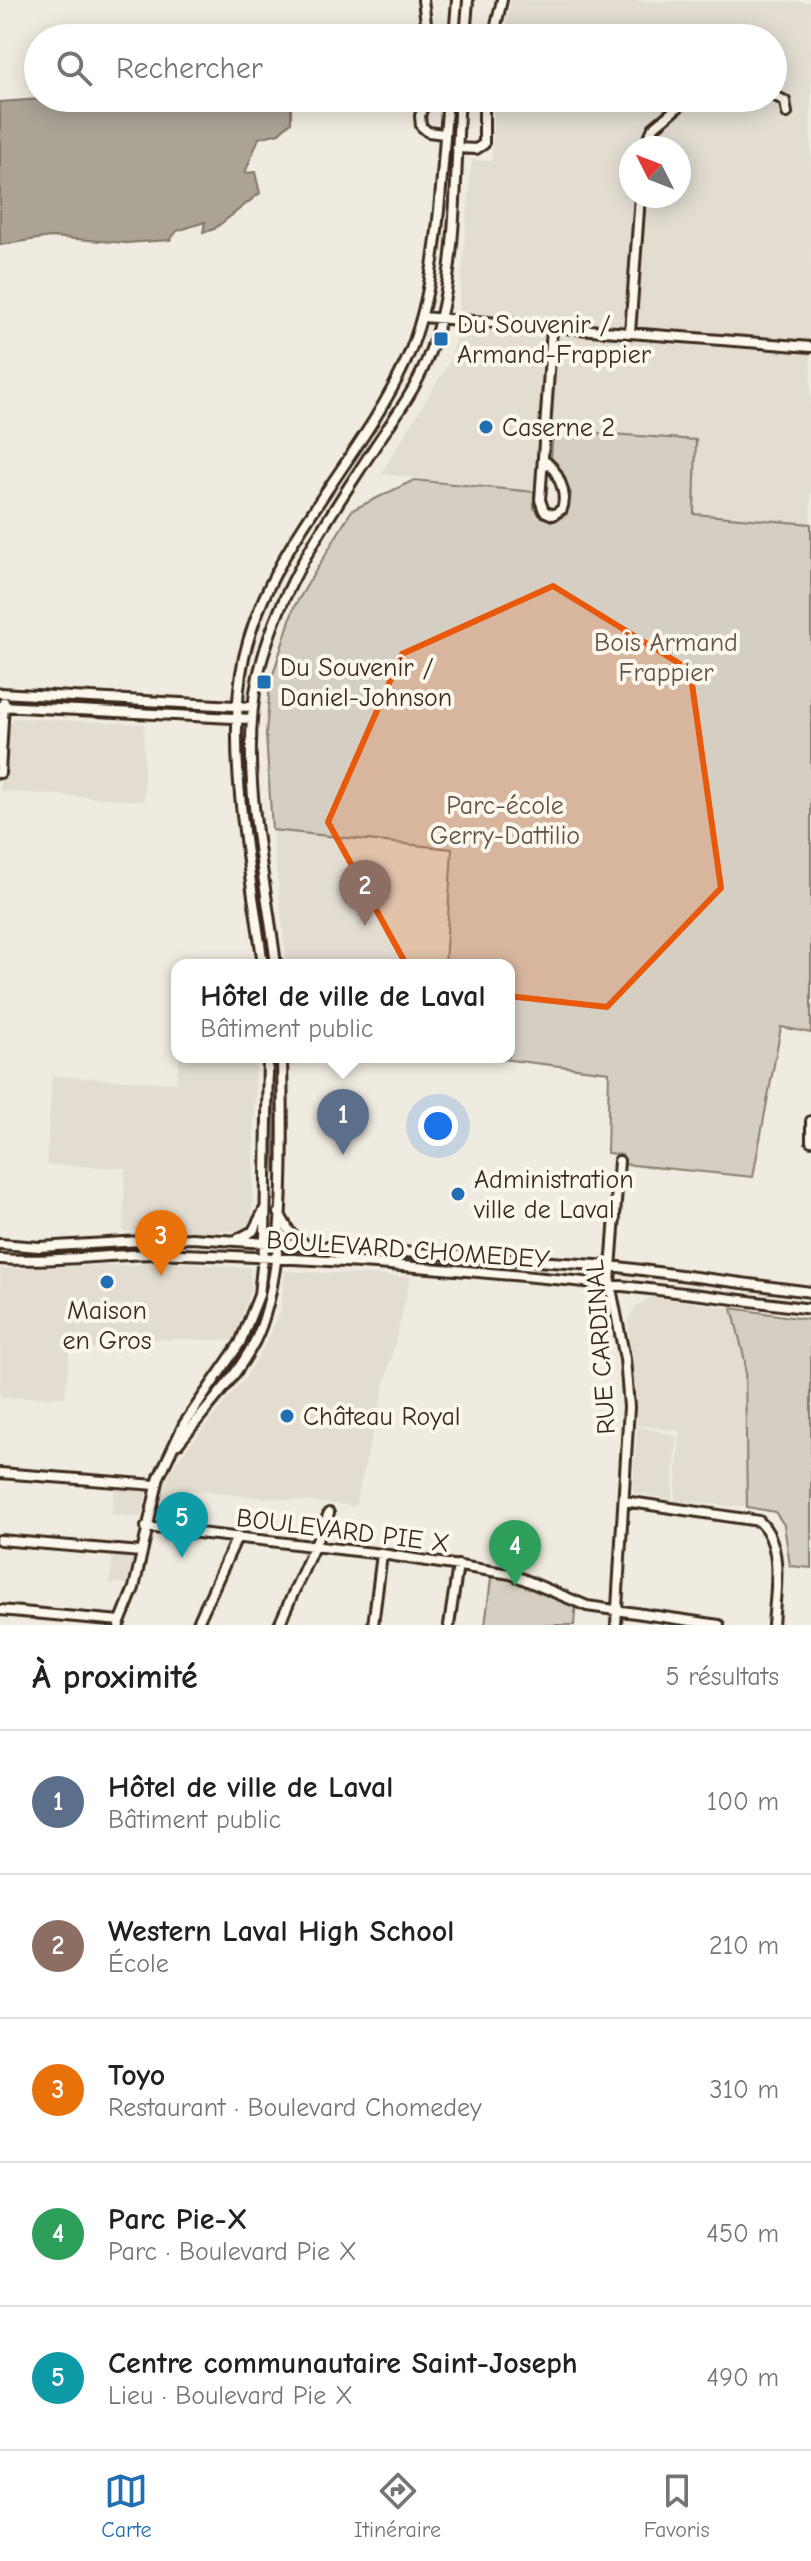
<!DOCTYPE html>
<html lang="fr">
<meta charset="utf-8">
<style>
body{margin:0;font-family:"Comic Neue",sans-serif;background:#f6f6f6;color:#202124}
.compass{position:absolute;left:619px;top:136px;width:72px;height:72px;border-radius:50%;background:#fff;box-shadow:0 4px 20px #0003;rotate:312deg}
.you{position:absolute;left:438px;top:1126px;width:28px;height:28px;margin:-20px;border:6px solid #fff;border-radius:50%;background:#1a73e8;box-shadow:0 0 0 12px #1a73e833}
.badge{display:grid;place-items:center;width:52px;height:52px;border-radius:50%;background:#1f6fb2;color:#fff;font-size:26px;font-weight:700}
.pin{position:absolute;translate:-50% -66px;filter:drop-shadow(0 2px 4px #0008)}
.pin::after{content:'';position:absolute;top:42px;width:28px;height:24px;background:inherit;clip-path:polygon(0 0,100% 0,50% 100%)}
.popup{position:absolute;left:171px;top:959px;width:344px;height:104px;box-sizing:border-box;display:grid;place-content:center;border-radius:16px;background:#fff;filter:drop-shadow(0 2px 6px #0005);font-size:26px;white-space:nowrap;color:#757577}
.popup b{font-size:30px;color:#202124}
.popup::after{content:'';position:absolute;left:50%;top:100%;margin-left:-16px;border:16px solid transparent;border-top-color:#fff}
.list{margin:0;padding:0;list-style:none}
h2{display:flex;justify-content:space-between;align-items:center;height:104px;margin:0;padding:0 32px;font-size:34px}
h2 small{font-size:26px;font-weight:400;color:#757577}
.list li{display:grid;grid-template-columns:52px 1fr auto;gap:24px;align-items:center;box-sizing:border-box;height:144px;padding:0 32px;border-top:2px solid #e0e0e0}
.list b{display:block;font-size:30px;white-space:nowrap}
.list p{margin:0;font-size:26px;white-space:nowrap;color:#757577}
.list em{font-size:26px;font-style:normal;color:#757577}
.icon{flex:none;width:44px;height:44px;fill:none;stroke:currentColor;stroke-width:2;stroke-linecap:round;stroke-linejoin:round}
.map{position:relative;flex:none;width:811px;height:1625px;overflow:hidden}
.search{position:absolute;background:#fff;box-shadow:0 4px 20px #0003;left:24px;right:24px;top:24px;height:88px;display:flex;align-items:center;gap:20px;box-sizing:border-box;padding:0 28px;border-radius:44px;color:#757577;font-size:30px}
.sheet{height:824px;background:#fff}
nav{display:flex;justify-content:space-around;align-items:center;box-sizing:border-box;height:112px;border-top:2px solid #e0e0e0;background:#fff;font-size:22px;color:#757577}
nav a{display:grid;justify-items:center;gap:4px}
nav .on{color:#1f6fb2}
.map>svg:first-child{display:block}
.built{fill:#e2dcd1;fill-rule:evenodd}
.green{fill:#d5cec3;stroke:#887c70;stroke-width:2}
.water{fill:#aca397;stroke:#7f7367;stroke-width:2}
.lines{fill:none;stroke-linecap:round;stroke-linejoin:round}
.minor-casing{stroke:#3b2a1e;stroke-width:14}
.minor{stroke:#fbf7ec;stroke-width:8}
.marked{fill:#e8590c;fill-opacity:0.2;stroke:#e8590c;stroke-width:6;stroke-linejoin:round}
.poi-dot{fill:#1f6fb2;stroke:#fbf7ec;stroke-width:3}
.labels{text-anchor:middle;stroke-width:8;stroke-linejoin:round;paint-order:stroke}
.poi-label{font-size:26px;fill:#3b2a1e;stroke:#fbf7ec;text-anchor:start}
.park-label{font-size:26px;fill:#625347;stroke:#fbf7ec}
.street-label{font-size:26px;fill:#3b2a1e;stroke:#fbf7ec}
</style>
<div class="map">
<svg width="811" height="1625" viewBox="0 0 811 1625">
<rect width="100%" height="100%" fill="#f0ebe0"/>
<filter id="ink" filterUnits="userSpaceOnUse"><feTurbulence type="fractalNoise" baseFrequency=".0125" numOctaves="2"/><feDisplacementMap in="SourceGraphic" scale="16" xChannelSelector="R" yChannelSelector="G"/><feConvolveMatrix kernelMatrix="1 2 1 2 8 2 1 2 1" color-interpolation-filters="sRGB"/></filter>
<g filter="url(#ink)">
<path class="built" d="M511,0l300,2v522l-117,-10 2,-73 -143,-11 -4,64 -168,-20 68,-112 7,-23 16,-179 20,1 2,-63h279v-60h-270zM631,148h48v48h-48z
M14,718l130,6v77l-144,-10v-68h12z
M272,830l180,18 -7,117h-158z
M179,1057h77l-4,163 -14,11h-115l2,-63 -79,-3 6,-89 124,7z
M185,1263l65,5 1,21 -17,51 -109,-1 -2,10h-53l-5,48 -65,1v-129z
M285,1271l126,6 -56,229 -169,-16 -5,34 -25,-3 7,-33 13,-26 69,-84 19,-31 16,-34z
M652,1297l79,11 14,53 2,146 -72,-6 5,-70 -43,-6 -9,-106 8,-13z
M637,1426l40,10 -5,64 -39,-8z
M115,1489l32,2 -6,26 -30,-3z
M113,1557l20,2 -5,25 -18,-1z"/>
<path class="green" d="M553,430l143,10 -2,74 117,10v509l-30,-6 -28,150 -130,-13 -1,-9 -15,-2 2,-81 -124,-15h24v-92h-64l7,-116 -180,-19 -6,-96 4,-50 24,-77 58,-97 62,-30 120,12v16l10,10 11,3 12,-7 4,-21 -20,-33z
M89,702l133,7v4l-173,-8z
M275,1057v116l-4,-52z
M732,1308l79,12v248l-21,-2 -6,-41 -9,-13 -28,-5 -2,-146z
M492,1571l84,30 -2,24h-89z"/>
<path class="water" d="M55,98h157l32,10 24,-10h23v24l-12,11 -20,5 -14,35 10,-1 5,21 -46,36 -11,4 2,-11 -28,9 -7,9 -44,3 -76,-6 -50,8v-143z"/>
<g class="lines">
<g class="minor-casing">
<path id="minor" d="M423,0l5,38
M454,38l3,-38
M465,38l3,-38
M493,38l9,-38
M773,95l12,6 2,12
M426,98l-6,18 1,10 7,6 16,2
M457,148l19,1 8,-5v-46
M644,148l9,-20 36,-30
M422,317l389,30
M630,333l10,-137
M543,460c14,7 25,34 19,49l-9,6 -9,-4 -4,-11 12,-172
M0,693l253,14
M0,706l252,13
M0,773l4,-71
M263,965c-12,-92 -39,-217 -19,-308 26,-114 115,-193 162,-296 33,-72 35,-183 42,-263
M276,965c-11,-94 -38,-196 -18,-289 20,-88 70,-157 118,-231 18,-27 38,-53 50,-83 33,-78 28,-181 34,-264
M811,1121v20
M279,1213l12,21 15,11
M236,1240l17,-9 11,-21
M0,1244l39,3 153,-9 419,28 200,26
M0,1259c61,4 121,-7 182,-5 210,7 421,27 629,55
M178,1444c26,-33 58,-66 77,-103 33,-67 28,-208 27,-284
M0,1473l156,12
M624,1501l135,20c26,24 16,72 14,104
M146,1527l236,27 129,20 76,32 132,19
M0,1540l141,12
M0,1610l120,11
M119,1625l15,-37 25,-111 25,-53 56,-81 19,-48 6,-57 3,-181
M197,1625l40,-88
M279,1625l50,-112
M373,1625l9,-71
M449,1625l9,-60
M616,1625l13,-218 -4,-48 -15,-76 9,-122"/>
</g>
<use href="#minor" class="minor"/>
</g>
</g>
<path class="marked" d="M553,586l137,84 31,218 -114,119 -189,-21 -90,-164 74,-168z"/>
<g class="poi-dot">
<rect x="433" y="331" width="16" height="16" rx="4"/>
<circle cx="486" cy="427" r="8"/>
<rect x="256" y="674" width="16" height="16" rx="4"/>
<circle cx="458" cy="1194" r="8"/>
<circle cx="107" cy="1282" r="8"/>
<circle cx="287" cy="1416" r="8"/>
</g>
<g class="labels">
<g class="poi-label">
<text x="457" y="333">Du Souvenir /<tspan x="457" dy="30">Armand-Frappier</tspan></text>
<text x="502" y="436">Caserne 2</text>
<text x="280" y="676">Du Souvenir /<tspan x="280" dy="30">Daniel-Johnson</tspan></text>
<text x="474" y="1188">Administration<tspan x="474" dy="30">ville de Laval</tspan></text>
<text x="107" y="1319" text-anchor="middle">Maison<tspan x="107" dy="30">en Gros</tspan></text>
<text x="303" y="1425">Château Royal</text>
</g>
<g class="park-label">
<text x="666" y="651">Bois Armand<tspan x="666" dy="30">Frappier</tspan></text>
<text x="505" y="814">Parc-école<tspan x="505" dy="30">Gerry-Dattilio</tspan></text>
</g>
<g class="street-label">
<text transform="translate(408 1249) rotate(4)" y="9">BOULEVARD CHOMEDEY</text>
<text transform="translate(600 1347) rotate(-94)" y="9">RUE CARDINAL</text>
<text transform="translate(343 1530) rotate(7)" y="9">BOULEVARD PIE X</text>
</g>
</g>
</svg>
<svg class="compass" viewBox="-18 -18 36 36"><path d="M0-13l5 13h-10z" fill="#e53935"/><path d="M0 13l5-13h-10z" fill="#757577"/></svg>
<div class="you"></div>
<div class="pin badge" style="left:343px;top:1155px;background:#5c6f8a">1</div>
<div class="popup"><b>Hôtel de ville de Laval</b>Bâtiment public</div>
<div class="pin badge" style="left:365px;top:926px;background:#8d6e63">2</div>
<div class="pin badge" style="left:161px;top:1276px;background:#e8710a">3</div>
<div class="pin badge" style="left:515px;top:1586px;background:#2e9e5b">4</div>
<div class="pin badge" style="left:182px;top:1558px;background:#0f9aa8">5</div>
<div class="search"><svg class="icon" aria-label="search" viewBox="0 0 24 24"><circle cx="10" cy="10" r="6"/><path d="M15 15l6 6"/></svg>Rechercher</div>
</div>
<section class="sheet">
<h2>À proximité<small>5 résultats</small></h2>
<ul class="list">
<li><span class="badge" style="background:#5c6f8a">1</span><div><b>Hôtel de ville de Laval</b><p>Bâtiment public</p></div><em>100 m</em></li>
<li><span class="badge" style="background:#8d6e63">2</span><div><b>Western Laval High School</b><p>École</p></div><em>210 m</em></li>
<li><span class="badge" style="background:#e8710a">3</span><div><b>Toyo</b><p>Restaurant · Boulevard Chomedey</p></div><em>310 m</em></li>
<li><span class="badge" style="background:#2e9e5b">4</span><div><b>Parc Pie-X</b><p>Parc · Boulevard Pie X</p></div><em>450 m</em></li>
<li><span class="badge" style="background:#0f9aa8">5</span><div><b>Centre communautaire Saint-Joseph</b><p>Lieu · Boulevard Pie X</p></div><em>490 m</em></li>
</ul>
</section>
<nav>
<a class="on"><svg class="icon" aria-label="map" viewBox="0 0 24 24"><path d="M3 6l6-2 6 2 6-2v14l-6 2-6-2-6 2zM9 4v14M15 6v14"/></svg>Carte</a>
<a><svg class="icon" aria-label="directions" viewBox="0 0 24 24"><path d="M12 3l9 9-9 9-9-9zM9 14v-3h6M13 9l2 2-2 2"/></svg>Itinéraire</a>
<a><svg class="icon" aria-label="saved" viewBox="0 0 24 24"><path d="M7 4h10v16l-5-4-5 4z"/></svg>Favoris</a>
</nav>
